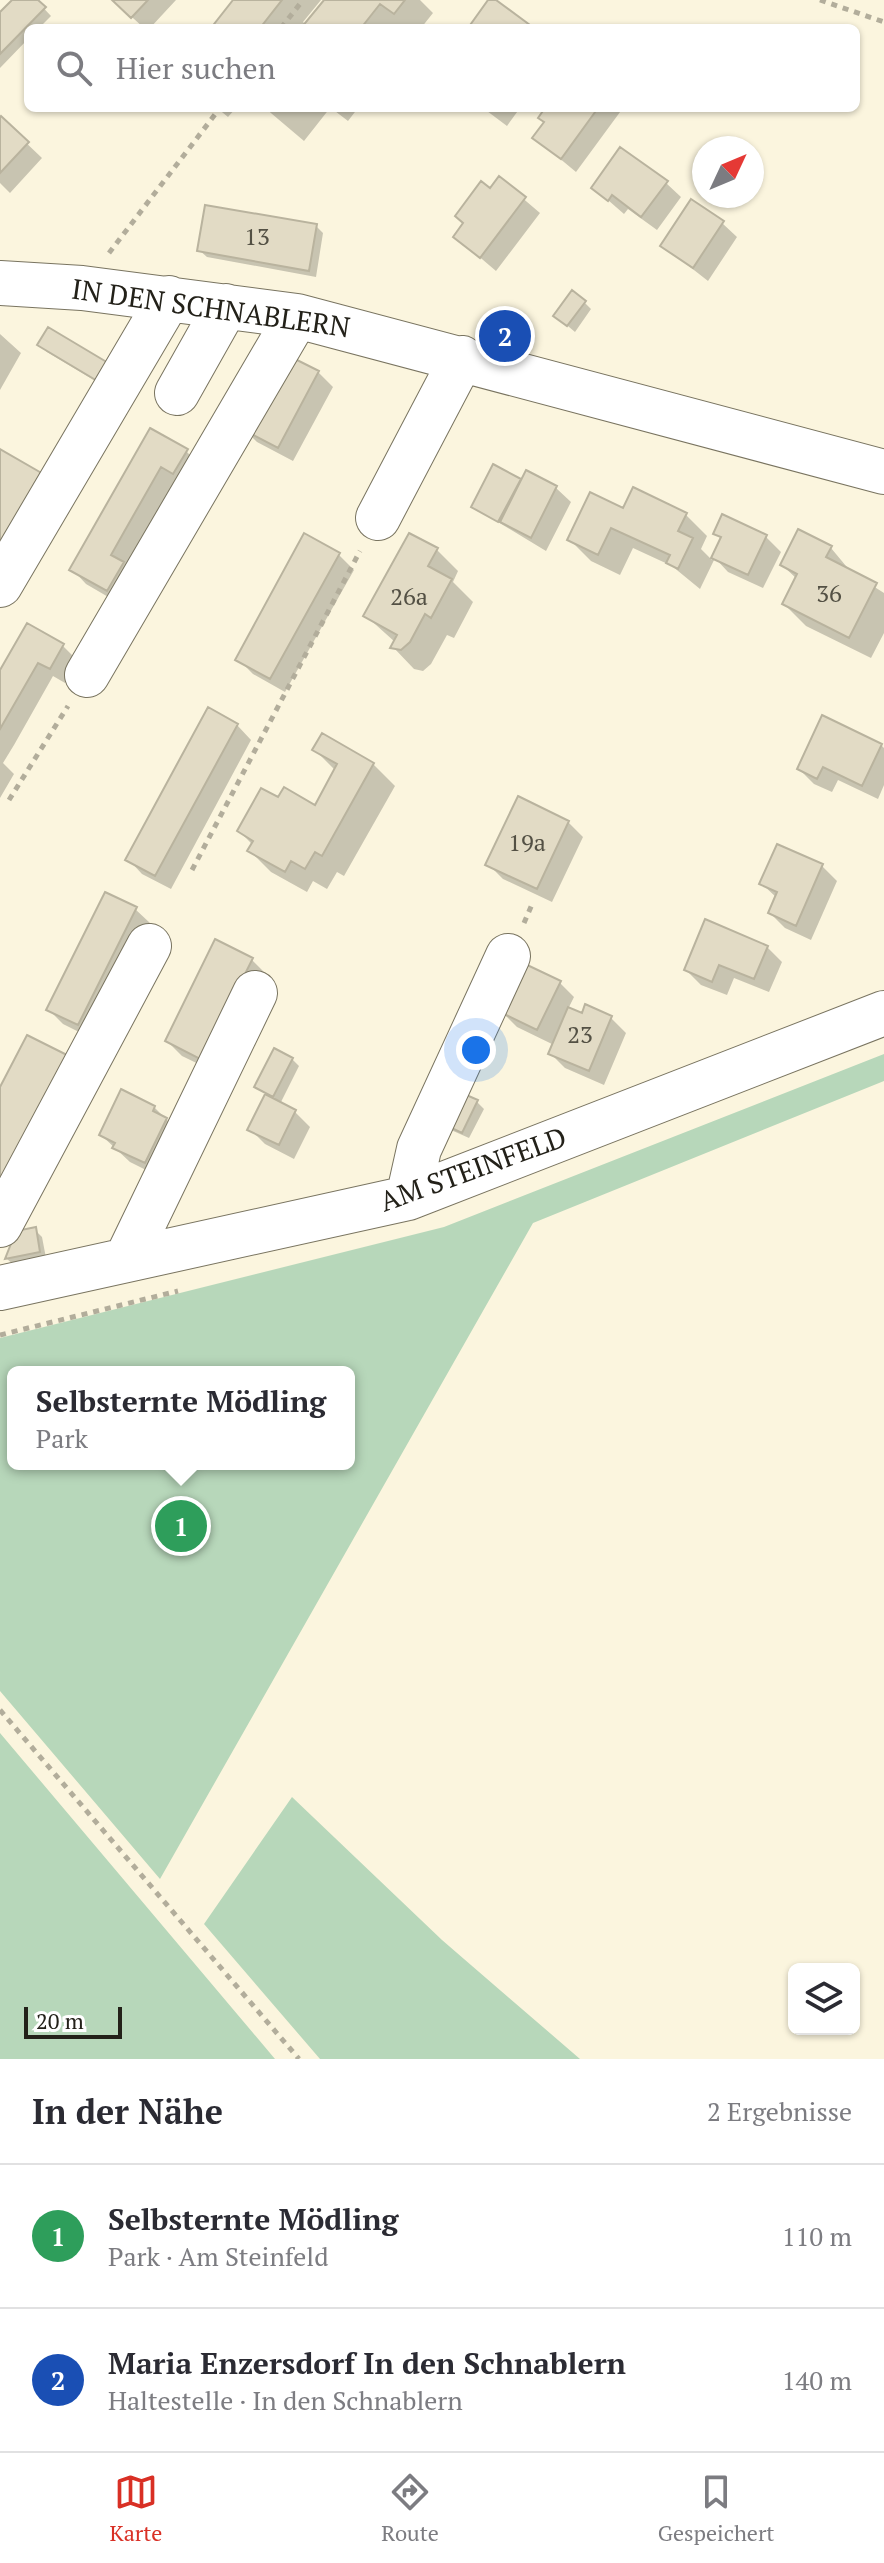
<!DOCTYPE html>
<html lang="de">
<meta charset="utf-8">
<style>
body{margin:0;font-family:"PT Serif",serif;background:#f2f2f3;color:#2b2b33}
.controls{position:absolute;right:24px;bottom:24px;display:grid;overflow:hidden;border-radius:12px;box-shadow:0 2px 6px #0004}
.controls button{width:72px;height:72px;display:grid;place-items:center;padding:0;border:0;border-bottom:2px solid #e1e1e2;background:#fff;color:#2b2b33;font:40px sans-serif}
.compass{position:absolute;left:692px;top:136px;width:72px;height:72px;border-radius:50%;background:#fff;box-shadow:0 2px 6px #0004;rotate:46deg}
.scale{position:absolute;left:24px;bottom:20px;width:98px;box-sizing:border-box;padding-left:8px;border:4px solid #232119;border-top:0;font-size:22px;line-height:28px;white-space:nowrap;color:#232119;-webkit-text-stroke:6px #fff;paint-order:stroke}
.you{position:absolute;left:476px;top:1050px;width:28px;height:28px;margin:-20px;border:6px solid #fff;border-radius:50%;background:#1a73e8;box-shadow:0 0 0 12px #1a73e833}
.badge{display:grid;place-items:center;width:52px;height:52px;border-radius:50%;background:#d93025;color:#fff;font-size:26px;font-weight:700}
.pin{position:absolute;translate:-50% -50%;border:4px solid #fff;box-shadow:0 2px 8px #0006}
.popup{position:absolute;left:7px;top:1366px;width:348px;height:104px;box-sizing:border-box;display:grid;place-content:center;border-radius:12px;background:#fff;filter:drop-shadow(0 2px 6px #0005);font-size:26px;white-space:nowrap;color:#7c7c81}
.popup b{font-size:30px;color:#2b2b33}
.popup::after{content:'';position:absolute;left:50%;top:100%;margin-left:-16px;border:16px solid transparent;border-top-color:#fff}
.list{margin:0;padding:0;list-style:none}
h2{display:flex;justify-content:space-between;align-items:center;height:104px;margin:0;padding:0 32px;font-size:34px}
h2 small{font-size:26px;font-weight:400;color:#7c7c81}
.list li{display:grid;grid-template-columns:52px 1fr auto;gap:24px;align-items:center;box-sizing:border-box;height:144px;padding:0 32px;border-top:2px solid #e1e1e2}
.list b{display:block;font-size:30px;white-space:nowrap}
.list p{margin:0;font-size:26px;white-space:nowrap;color:#7c7c81}
.list em{font-size:26px;font-style:normal;color:#7c7c81}
.icon{flex:none;width:44px;height:44px;fill:none;stroke:currentColor;stroke-width:2;stroke-linecap:round;stroke-linejoin:round}
.map{position:relative;flex:none;width:884px;height:2059px;overflow:hidden}
.search{position:absolute;background:#fff;box-shadow:0 2px 6px #0004;left:24px;right:24px;top:24px;height:88px;display:flex;align-items:center;gap:20px;box-sizing:border-box;padding:0 28px;border-radius:12px;color:#7c7c81;font-size:30px}
.sheet{height:392px;background:#fff}
nav{display:flex;justify-content:space-around;align-items:center;box-sizing:border-box;height:112px;border-top:2px solid #e1e1e2;background:#fff;font-size:22px;color:#7c7c81}
nav a{display:grid;justify-items:center;gap:4px}
nav .on{color:#d93025}
.map>svg:first-child{display:block}
.green{fill:#b7d7ba;fill-rule:evenodd}
.shadow{fill:#0003}
.building{fill:#e2dbc5;stroke:#b9b39e;stroke-width:2}
.lines{fill:none;stroke-linecap:round;stroke-linejoin:round}
.minor-casing{stroke:#797460;stroke-width:46}
.path{stroke:#b2ad9b;stroke-width:5;stroke-dasharray:6 6;stroke-linecap:butt}
.minor{stroke:#fff;stroke-width:44}
.labels{text-anchor:middle;stroke-width:6;stroke-linejoin:round;paint-order:stroke}
.number-label{font-size:24px;fill:#535044}
.street-label{font-size:28px;fill:#232119;stroke:#fff}
</style>
<div class="map">
<svg width="884" height="2059" viewBox="0 0 884 2059">
<rect width="100%" height="100%" fill="#fbf5de"/>
<path class="green" d="M884,1054v27l-351,142 -373,656 -160,-188v-353l444,-111zM349,1372v92h-336v-92z
M0,1733l275,326h-275z
M292,1797l150,143 138,119h-260l-116,-135z"/>
<path class="shadow" d="M14,0h22l15,16 -12,12h-11v11l-28,29v-53z
M113,0h63l-26,28h-6z
M236,0h85l-18,22 3,3 20,-25h94l13,13 -12,15h-13l-5,-4 -3,4h-186z
M217,108h19l-8,9z
M265,108h65l-26,33z
M331,108h27l-10,13z
M483,108h37l-13,18z
M547,108h76l-47,64 -41,-34 11,-15z
M0,118l42,40 -32,35 -10,-10z
M500,179l40,34 -44,58 -41,-35z
M666,183l15,14 -24,33 -29,-21 -4,5 -31,-27z
M722,223l15,14 -29,44 -46,-36z
M316,226l7,7 -7,44 -109,-20 -8,-7z
M584,302l7,7 -16,23 -19,-16z
M0,334l21,19 -21,37z
M40,345l74,24 -2,22 -65,-39z
M318,372l15,15 -40,74 -36,-19 -15,-15z
M151,430l35,21 15,15 -79,139 -36,-21 -14,-15z
M520,481l36,7 15,14 -25,49 -73,-44z
M624,511l61,3 22,22 -6,13 11,11 10,-20 -6,-7 50,4 15,15 -18,36 -35,-16 -13,-14 -15,31 -28,-23 -39,-18 -13,27 -29,-14 -21,-21z
M831,548l20,24 33,21v40l-13,25 -65,-32 -22,-22 13,-25 -15,-14z
M437,550l21,21 -5,11 20,20 -19,36 -7,-3 -16,29 -8,7 -9,-2 -21,-22 2,-5 -29,-26z
M339,555l15,15 -69,122 -32,-18 -15,-15z
M28,626l35,20 15,15 -13,22 -12,-7 -39,69 -11,18 11,11 -14,24v-124z
M237,725l14,15 -80,149 -29,-15 -14,-15z
M881,745l3,3v37l-6,14 -40,-19 -6,12 -18,-8 -15,-15z
M315,750l58,14 22,22 -51,90 -7,-4 -10,17 -14,-8 -6,11 -36,-20 -22,-22 4,-5 -14,-14 76,-23 21,-37z
M568,822l15,15 -31,65 -49,-23 -15,-15z
M778,847l44,19 15,15 -26,59 -26,-12 -15,-15 7,-15 -15,-14z
M135,909l15,14 -57,116 -30,-15 -14,-14z
M767,947l15,15 -13,30 -35,-14 -7,17 -26,-10 -15,-15z
M251,959l15,15 -49,99 -35,-17 -15,-15z
M559,982l15,15 -6,12 15,6 3,-8 25,11 15,15 -22,52 -39,-17 -15,-15 4,-8 -37,-18 -15,-15z
M292,1059l7,7 -19,38 15,8 15,15 -16,32 -29,-15 -15,-15 17,-34 -10,-9z
M477,1102l7,7 -15,29 -18,-8z
M154,1107l15,15 -9,55 -30,-15 -29,-27z
M35,1230l7,7 4,21 -32,7 -7,-6 11,-26z"/>
<path class="building" d="M12,0h26l8,7 -46,47v-42z
M112,0h36l-17,18z
M233,0h49l-22,28h-49z
M324,0h81l-11,14 -14,-10 -19,24h-60z
M488,0h8l38,28h-66z
M545,108h53l-37,51 -29,-21 12,-16 -6,-4z
M1,116l28,26 -29,31v-56z
M620,147l48,34 -27,36 -29,-22 -4,6 -17,-13z
M499,176l27,21 -46,61 -27,-21 10,-14 -8,-7 26,-35 9,7z
M691,199l33,22 -31,47 -33,-22z
M205,205l112,19 -8,47 -112,-20z
M572,290l14,11 -19,25 -14,-10z
M48,327l67,40 -11,18 -67,-40z
M293,358l26,13 -41,77 -38,-20z
M150,428l38,21 -15,25 -12,-7 -37,65 -13,23 13,7 -17,29 -38,-21z
M0,449l45,26 -45,75z
M493,464l28,15 -23,43 -27,-15z
M526,470l31,16 -26,52 -31,-16z
M633,487l54,26 -9,18 15,7 -15,31 -12,-6 4,-8 -59,-27 -13,27 -31,-15 23,-48 33,16z
M722,514l45,21 -19,40 -37,-17 10,-21 -8,-3z
M798,529l34,17 -6,11 51,26 -28,55 -67,-34 15,-30 -17,-9z
M304,533l36,20 -70,126 -35,-19z
M409,533l29,15 -10,18 24,13 -21,39 -6,-4 -15,28 -9,8 -11,-2 7,-13 -34,-19z
M27,623l37,21 -14,25 -12,-6 -38,66v-59z
M208,707l30,17 -83,152 -30,-16z
M822,715l60,29 -20,42 -39,-19 -6,12 -20,-10z
M322,733l52,30 -52,93 -7,-4 -10,17 -14,-8 -6,11 -38,-21 6,-10 -16,-10 24,-43 17,9 6,-10 31,18 22,-41 -25,-14z
M518,796l51,25 -32,68 -52,-24z
M777,844l46,20 -27,62 -28,-13 9,-21 -18,-8z
M105,892l32,15 -59,118 -32,-15z
M705,919l63,27 -14,33 -35,-14 -7,17 -28,-12z
M215,939l38,19 -51,102 -37,-19z
M523,963l38,18 -24,49 -37,-18z
M585,1004l27,12 -23,55 -41,-17 20,-47 14,6z
M27,1035l40,20 -67,128v-96z
M274,1048l19,10 -20,39 -19,-10z
M121,1089l34,17 -2,5 14,7 -22,45 -33,-15 3,-5 -16,-8z
M457,1091l21,9 -16,33 -21,-10z
M265,1094l31,16 -17,35 -32,-15z
M36,1227l4,25 -35,7 11,-28z"/>
<g class="lines">
<g class="minor-casing">
<path id="minor" d="M0,283l82,5 215,28 587,156
M177,393l49,-87
M378,518l84,-160
M0,585l169,-287
M87,675l210,-359
M408,1198l11,-49 89,-193
M0,1225l149,-279
M126,1260l129,-267
M0,1288l408,-90 476,-185"/>
</g>
<path class="path" d="M820,0l64,22
M281,28l22,-28
M109,253l111,-145
M9,800l59,-94
M192,870l168,-319
M524,923l9,-21
M0,1335l178,-44
M0,1710l299,349"/>
<use href="#minor" class="minor"/>
</g>
<g class="labels">
<g class="number-label">
<text x="257" y="245">13</text>
<text x="829" y="602">36</text>
<text x="409" y="605">26a</text>
<text x="527" y="851">19a</text>
<text x="580" y="1043">23</text>
</g>
<g class="street-label">
<text transform="translate(211 308) rotate(8)" y="10">IN DEN SCHNABLERN</text>
<text transform="translate(473 1169) rotate(-20)" y="10">AM STEINFELD</text>
</g>
</g>
</svg>
<div class="controls">
<button><svg class="icon" aria-label="layers" viewBox="0 0 24 24"><path d="M12 4l9 5-9 5-9-5zM3 14l9 5 9-5"/></svg></button>
</div>
<svg class="compass" viewBox="-18 -18 36 36"><path d="M0-13l5 13h-10z" fill="#e53935"/><path d="M0 13l5-13h-10z" fill="#7c7c81"/></svg>
<div class="scale">20 m</div>
<div class="you"></div>
<div class="pin badge" style="left:181px;top:1526px;background:#2e9e5b">1</div>
<div class="popup"><b>Selbsternte Mödling</b>Park</div>
<div class="pin badge" style="left:505px;top:336px;background:#1a4fb4">2</div>
<div class="search"><svg class="icon" aria-label="search" viewBox="0 0 24 24"><circle cx="10" cy="10" r="6"/><path d="M15 15l6 6"/></svg>Hier suchen</div>
</div>
<section class="sheet">
<h2>In der Nähe<small>2 Ergebnisse</small></h2>
<ul class="list">
<li><span class="badge" style="background:#2e9e5b">1</span><div><b>Selbsternte Mödling</b><p>Park · Am Steinfeld</p></div><em>110 m</em></li>
<li><span class="badge" style="background:#1a4fb4">2</span><div><b>Maria Enzersdorf In den Schnablern</b><p>Haltestelle · In den Schnablern</p></div><em>140 m</em></li>
</ul>
</section>
<nav>
<a class="on"><svg class="icon" aria-label="map" viewBox="0 0 24 24"><path d="M3 6l6-2 6 2 6-2v14l-6 2-6-2-6 2zM9 4v14M15 6v14"/></svg>Karte</a>
<a><svg class="icon" aria-label="directions" viewBox="0 0 24 24"><path d="M12 3l9 9-9 9-9-9zM9 14v-3h6M13 9l2 2-2 2"/></svg>Route</a>
<a><svg class="icon" aria-label="saved" viewBox="0 0 24 24"><path d="M7 4h10v16l-5-4-5 4z"/></svg>Gespeichert</a>
</nav>
